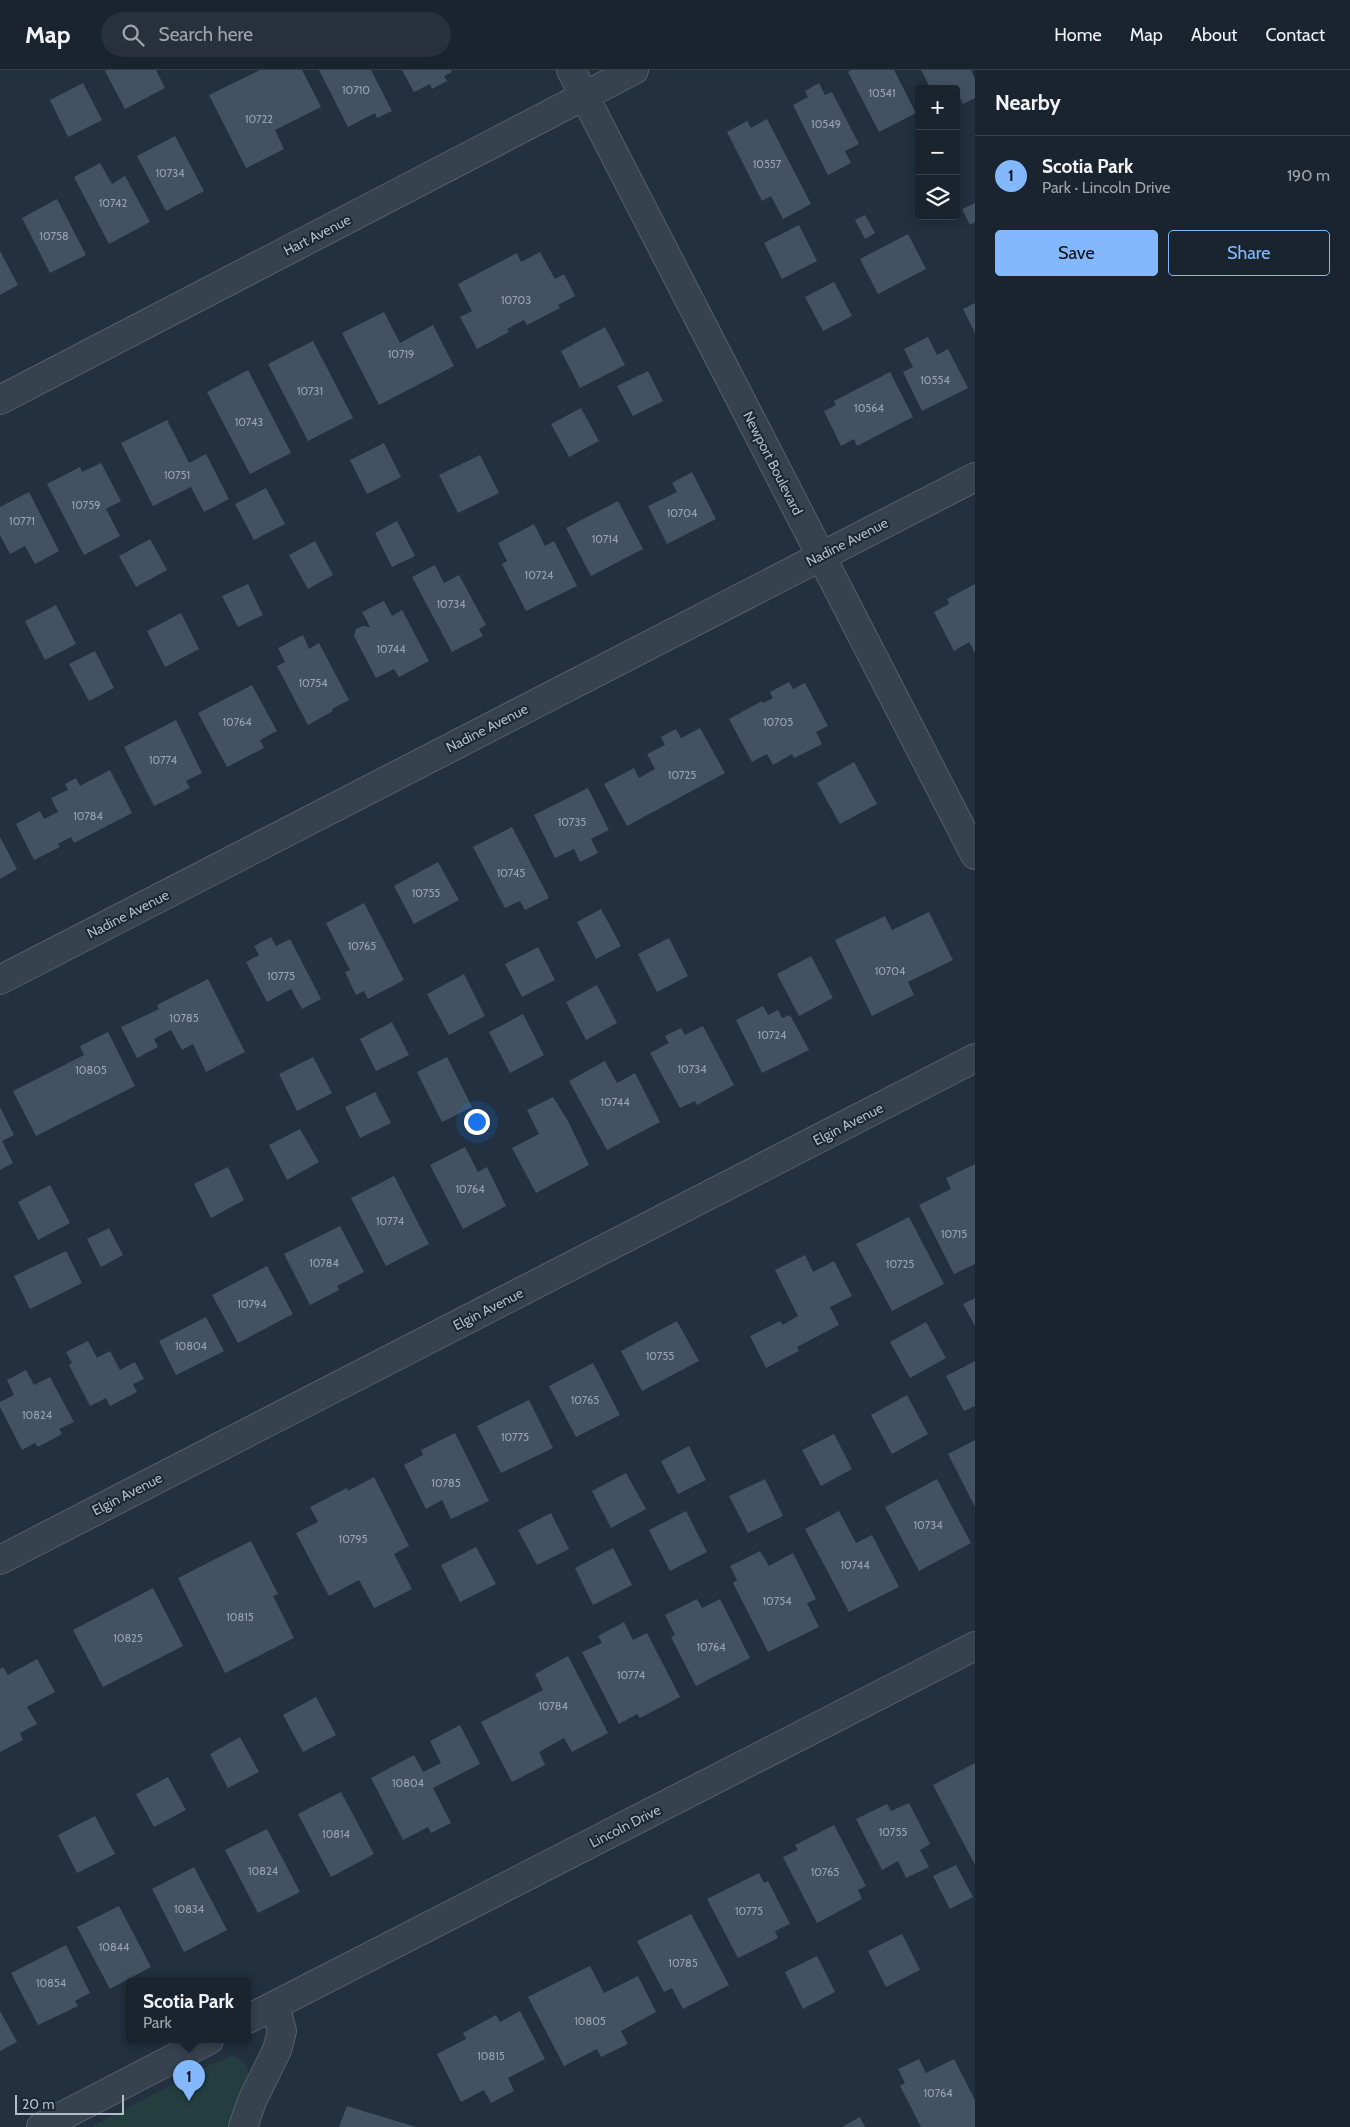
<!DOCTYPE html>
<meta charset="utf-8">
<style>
body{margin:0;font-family:Cabin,sans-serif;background:#27303b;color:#f1f3f6}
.controls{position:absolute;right:15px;top:15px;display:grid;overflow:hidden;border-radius:5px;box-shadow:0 2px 12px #0003}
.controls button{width:45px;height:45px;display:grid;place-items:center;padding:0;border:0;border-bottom:1px solid #38414b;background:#1a242f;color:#f1f3f6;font:25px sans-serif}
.scale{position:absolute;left:15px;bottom:12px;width:109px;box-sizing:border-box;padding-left:5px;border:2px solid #b3bdca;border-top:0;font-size:14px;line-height:18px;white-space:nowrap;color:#b3bdca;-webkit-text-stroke:4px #1c2734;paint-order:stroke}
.you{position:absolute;left:476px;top:1051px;width:18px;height:18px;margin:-12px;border:4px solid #fff;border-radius:50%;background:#1a73e8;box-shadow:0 0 0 8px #1a73e833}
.badge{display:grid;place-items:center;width:32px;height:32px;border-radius:50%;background:#83b8fe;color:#111;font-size:16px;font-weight:700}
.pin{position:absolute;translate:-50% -41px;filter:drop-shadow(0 1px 2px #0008)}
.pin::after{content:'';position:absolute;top:26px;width:18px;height:15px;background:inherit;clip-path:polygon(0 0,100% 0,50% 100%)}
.popup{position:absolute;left:126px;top:1908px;width:125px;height:65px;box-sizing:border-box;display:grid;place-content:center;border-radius:5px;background:#1a242f;filter:drop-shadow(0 1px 4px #0005);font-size:16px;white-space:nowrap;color:#9fa4aa}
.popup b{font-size:19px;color:#f1f3f6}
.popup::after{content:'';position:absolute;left:50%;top:100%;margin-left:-10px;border:10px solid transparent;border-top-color:#1a242f}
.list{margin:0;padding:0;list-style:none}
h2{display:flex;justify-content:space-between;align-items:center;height:65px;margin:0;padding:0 20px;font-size:21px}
h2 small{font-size:16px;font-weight:400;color:#9fa4aa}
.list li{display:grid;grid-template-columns:32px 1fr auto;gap:15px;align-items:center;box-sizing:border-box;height:80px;padding:0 20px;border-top:1px solid #38414b}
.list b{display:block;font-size:19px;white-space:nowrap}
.list p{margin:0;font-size:16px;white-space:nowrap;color:#9fa4aa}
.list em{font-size:16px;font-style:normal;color:#9fa4aa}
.actions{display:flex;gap:10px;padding:15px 20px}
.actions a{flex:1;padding:11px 0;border:1px solid #83b8fe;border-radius:5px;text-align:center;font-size:18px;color:#83b8fe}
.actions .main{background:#83b8fe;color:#111}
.icon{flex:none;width:28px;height:28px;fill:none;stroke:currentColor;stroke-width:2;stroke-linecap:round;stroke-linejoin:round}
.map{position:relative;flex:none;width:975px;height:2057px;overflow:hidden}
header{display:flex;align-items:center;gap:30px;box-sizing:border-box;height:70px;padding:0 25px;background:#1a242f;border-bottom:1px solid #38414b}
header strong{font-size:24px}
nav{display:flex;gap:28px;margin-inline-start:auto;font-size:18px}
.search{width:350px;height:45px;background:#27303b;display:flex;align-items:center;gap:12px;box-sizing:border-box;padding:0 18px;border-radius:28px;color:#9fa4aa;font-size:19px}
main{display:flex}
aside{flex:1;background:#1a242f}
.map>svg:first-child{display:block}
.green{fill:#243e40}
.building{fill:#435263}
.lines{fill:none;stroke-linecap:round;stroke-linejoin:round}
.minor-casing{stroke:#55606d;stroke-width:30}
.minor{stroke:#37424f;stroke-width:28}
.labels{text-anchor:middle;stroke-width:4;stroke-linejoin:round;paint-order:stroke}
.number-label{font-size:11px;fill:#97a2b0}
.street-label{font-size:14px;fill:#b3bdca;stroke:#1c2734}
</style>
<header>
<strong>Map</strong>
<div class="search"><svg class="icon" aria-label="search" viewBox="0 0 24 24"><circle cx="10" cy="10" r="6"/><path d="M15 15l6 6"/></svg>Search here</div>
<nav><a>Home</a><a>Map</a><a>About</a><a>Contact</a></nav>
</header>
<main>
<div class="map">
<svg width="975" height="2057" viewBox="0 0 975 2057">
<rect width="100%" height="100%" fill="#22303f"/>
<path class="green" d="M232,1986c11,3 17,8 16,20l-18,51h-140l120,-62z"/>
<path class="building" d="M107,0h49l9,18 -40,21 -20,-38z
M260,0h42l19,37 -46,23 9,19 -38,19 -37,-73z
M319,0h52l21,41 -15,7 -2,-5 -27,14z
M402,0h49l1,2 -8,4 3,5 -15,8 -2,-5 -16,8z
M851,0h43l22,43 -37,19 -31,-60z
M921,0h50l4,9v19l-12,6 -3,-6 -4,2v-11h-25z
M83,13l19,37 -34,17 -18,-37z
M819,13l6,12 7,-3 27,52 -14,7 6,12 -23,12 -35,-70 15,-8 -3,-6z
M767,49l44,85 -28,15 -12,-23 -9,5 -35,-69 20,-11 4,7z
M175,66l29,55 -38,20 -29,-55z
M100,93l12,21 13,-8 25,46 -41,22 -35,-67z
M57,129l29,56 -36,18 -28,-55z
M975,133v19l-5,3 -8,-16z
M865,145l10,18 -10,6 -10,-19z
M799,155l18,36 -35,18 -18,-36z
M908,164l18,35 -48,25 -18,-35z
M0,181l18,34 -18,10z
M540,182l15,27 9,-5 11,22 -17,9 2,3 -33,17 -3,-5 -17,9 2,3 -32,17 -17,-32 12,-6 -14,-27 59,-31 4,9z
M834,212l18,34 -29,15 -18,-34z
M975,233v30l-12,-24z
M384,242l16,31 33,-18 21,41 -75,39 -37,-72z
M605,257l20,38 -45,23 -19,-37z
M928,267l9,18 11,-6 20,39 -46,23 -19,-39 10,-5 -9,-18z
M313,271l40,77 -45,23 -40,-77z
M248,300l43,83 -41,21 -43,-82z
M648,301l15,30 -30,15 -16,-30z
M890,302l23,45 -56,29 -3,-7 -13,7 -17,-35 12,-6 -2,-4z
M581,338l18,33 -30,16 -18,-33z
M167,350l22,43 17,-9 23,45 -25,13 -13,-25 -38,19 -32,-63z
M384,373l17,34 -34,17 -17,-34z
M480,385l19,38 -41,20 -19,-38z
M101,393l20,38 -15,8 14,27 -36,19 -37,-71 33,-17 2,5z
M692,402l24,47 -49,25 -19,-38 29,-14 -5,-9z
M266,418l19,36 -31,16 -19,-36z
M29,422l30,59 -24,13 -10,-18 -15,8 -10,-19v-28z
M618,431l25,48 -52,27 -25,-48z
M397,451l18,35 -23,11 -17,-34z
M534,454l11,22 9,-5 23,45 -51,25 -24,-47 5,-3 -9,-18z
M150,469l17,31 -31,17 -17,-31z
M315,471l18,34 -25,14 -19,-34z
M435,495l9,18 15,-8 27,50 -7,4 4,7 -31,16 -40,-75z
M248,514l15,31 -25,12 -16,-31z
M975,514v69l-6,-11 -15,9 -20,-39 15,-8 -2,-5z
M384,531l8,15 10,-6 27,51 -30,16 -5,-8 -18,9 -22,-42 2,-7 7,-3 7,1 -8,-15z
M56,535l20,39 -31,16 -20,-39z
M181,543l18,36 -34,18 -18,-36z
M303,565l6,14 10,-6 30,57 -17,9 1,2 -25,14 -31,-59 8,-4 -7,-14z
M95,581l19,37 -25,13 -20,-37z
M789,612l4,7 12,-6 23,43 -12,6 6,12 -28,14 -2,-4 -19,11 -6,-11 -15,8 -23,-43 33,-18 1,2 10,-5 -3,-6z
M252,615l25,46 -17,9 4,8 -37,19 -29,-54z
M176,650l26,53 -16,8 4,7 -36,18 -30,-59z
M700,658l25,45 -98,53 -23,-42 30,-16 5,10 16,-9 -8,-15 18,-9 -4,-8 15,-8 5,9z
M854,692l23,42 -37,20 -23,-41z
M110,700l22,43 -58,30 -3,-6 -13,7 2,3 -26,13 -18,-36 24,-13 4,8 14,-7 -7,-14 17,-8 -3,-6 11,-6 4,8z
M588,718l21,42 -18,9 7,14 -18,9 -6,-13 -19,9 -21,-43z
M512,757l37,71 -24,12 -5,-9 -15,7 -32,-61z
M0,767l17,32 -17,10z
M438,792l21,38 -45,24 -20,-38z
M364,833l40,77 -36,19 -4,-8 -8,4 -11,-23 5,-2 -24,-47z
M601,839l20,37 -25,13 -19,-37z
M929,842l24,48 -45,22 6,13 -42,21 -37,-76 50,-24 7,14z
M271,867l5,9 14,-7 31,60 -19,10 -11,-20 -24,13 -21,-40 13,-7 -5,-9z
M669,868l19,38 -31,16 -19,-38z
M538,877l17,33 -33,17 -17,-33z
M811,886l22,42 -34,18 -22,-42z
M464,904l21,42 -36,19 -22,-41z
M208,909l37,73 -39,20 -13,-28 -11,6 -11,-20 -17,9 4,8 -21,11 -16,-31 38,-18 -2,-4z
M597,915l20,38 -31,17 -20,-38z
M763,936l5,9 10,-5 4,8 8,-3 19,35 -47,23 -26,-53z
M523,944l21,41 -34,18 -21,-41z
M392,952l17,33 -33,16 -16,-32z
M703,956l31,59 -37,20 -2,-4 -15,7 -30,-55 19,-10 -4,-7 16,-8 4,7z
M108,962l27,54 -99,50 -23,-45 71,-36 -4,-9z
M313,987l19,36 -35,18 -18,-37z
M447,987l25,50 -30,15 -25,-50z
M605,991l12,22 18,-10 25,49 -53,28 -38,-69z
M375,1022l16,31 -31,15 -15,-31z
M553,1027l15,24 21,44 -53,28 -24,-45 27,-14 -12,-24z
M0,1037l14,28 -12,6 11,22 -13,7z
M300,1059l19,33 -32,18 -18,-35z
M465,1077l13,25 9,-5 19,39 -43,23 -33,-64z
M975,1094v100l-21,10 -35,-69 32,-16 -5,-11z
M228,1097l16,33 -33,18 -17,-34z
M394,1106l35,68 -43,22 -35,-68z
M50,1115l20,38 -32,17 -20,-38z
M909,1147l35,67 -52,27 -36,-67z
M340,1156l24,46 -27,14 2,4 -29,15 -26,-51z
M109,1158l14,27 -22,12 -14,-28z
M66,1181l16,32 -52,26 -16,-33z
M805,1185l8,17 21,-11 18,35 -22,11 9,18 -42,22 2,4 -33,17 -16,-32 30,-15 3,4 15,-9 -23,-46z
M267,1196l26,48 -55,29 -26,-48z
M975,1228v28l-12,-22z
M206,1247l18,34 -48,24 -17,-34z
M677,1251l22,40 -57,30 -21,-40z
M926,1252l20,36 -36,20 -20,-36z
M88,1271l9,17 13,-7 10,19 15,-8 9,17 -11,5 4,8 -27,14 -4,-8 -16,8 -21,-41 3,-2 -6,-11z
M975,1291v45l-11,5 -18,-35z
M593,1293l27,52 -44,22 -27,-51z
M26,1300l8,15 16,-8 24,45 -15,7 3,5 -24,13 -3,-4 -13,7 -22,-43v-5l14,-7 -7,-15z
M907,1325l21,39 -36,20 -21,-39z
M529,1330l24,48 -52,25 -24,-47z
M455,1363l34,68 -38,18 -9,-19 -16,9 -22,-44 19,-10 -2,-5z
M834,1364l18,35 -31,17 -19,-36z
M975,1370v67l-27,-53z
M689,1376l17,34 -28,14 -17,-33z
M626,1403l20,36 -35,19 -19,-37z
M374,1407l35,69 -15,8 18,35 -38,19 -15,-28 -30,16 -33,-63 22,-11 -8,-15 37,-19 1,3z
M765,1409l18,37 -35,17 -19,-37z
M937,1409l34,64 -52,28 -34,-64z
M686,1441l21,41 -37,19 -21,-41z
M839,1441l17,32 16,-8 27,52 -50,25 -44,-83z
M551,1443l18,36 -32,16 -19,-35z
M251,1471l27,53 -5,2 21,42 -69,35 -47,-95z
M476,1477l20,37 -36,18 -19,-37z
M613,1478l19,37 -39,20 -18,-37z
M760,1481l9,15 24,-13 23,46 -9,4 12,24 -51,25 -35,-69 4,-3 -7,-14z
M153,1518l30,58 -80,41 -30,-57z
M697,1529l5,9 18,-9 30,59 -54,28 -25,-49 4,-2 -10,-20z
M624,1552l9,18 14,-7 33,64 -40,21 -3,-4 -18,10 -37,-72 20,-9 -4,-7z
M568,1586l40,77 -36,19 -8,-14 -25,14 6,13 -33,17 -31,-60 62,-32 -8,-16z
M37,1589l18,33 -28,15 10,17 -17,9 3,7 -23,12v-83l3,-2 5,8z
M316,1627l20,38 -33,17 -20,-37z
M460,1655l20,39 -47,24 18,35 -20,10 -3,-6 -25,13 -32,-62 43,-23 9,17 18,-9 -11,-22z
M240,1667l19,35 -31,16 -18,-34z
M975,1693v102l-42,-80z
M168,1707l18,33 -32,17 -18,-33z
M341,1722l33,62 -43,23 -33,-63z
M909,1733l21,41 -10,6 9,17 -23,11 -8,-17 -16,9 -26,-51 31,-15 4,7z
M95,1746l20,38 -38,19 -19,-38z
M834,1755l32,61 -8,4 4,9 -45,24 -34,-66 15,-7 -3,-5z
M267,1759l33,63 -42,21 -33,-63z
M956,1795l17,32 -23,12 -17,-33z
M194,1797l33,63 -43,22 -32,-63z
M759,1803l5,10 4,-2 22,43 -15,7 3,7 -40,20 -31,-59z
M119,1836l32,61 -41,22 -33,-62z
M691,1844l38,71 -46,24 -11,-21 -8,4 -27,-51z
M902,1864l18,36 -34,17 -18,-36z
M66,1875l24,48 -15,8 3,5 -40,19 -27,-52z
M817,1886l18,36 -32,17 -18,-37z
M590,1896l14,27 34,-17 18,36 -35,19 7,13 -27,13 -4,-8 -33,17 -36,-69z
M0,1941l17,31 -17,9z
M520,1941l25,48 -37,19 6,13 -23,12 -7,-13 -23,12 -24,-48 29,-15 -3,-6 33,-18 4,7z
M919,1989l7,14 28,-14 21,41v27h-54l-21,-41 5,-3 -7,-14z
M347,2036l69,21h-77z
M860,2047l5,10h-23z"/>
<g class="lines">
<g class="minor-casing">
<path id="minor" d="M571,0l404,785
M0,330l634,-330
M0,910l975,-503
M0,1490l975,-502
M248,1949l727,-373
M41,2057l168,-87
M243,2057l9,-26 25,-51 5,-19 -7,-26"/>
</g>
<use href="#minor" class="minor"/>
</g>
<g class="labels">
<g class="number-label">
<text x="356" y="24">10710</text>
<text x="882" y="27">10541</text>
<text x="259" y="53">10722</text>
<text x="826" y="58">10549</text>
<text x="767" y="98">10557</text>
<text x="170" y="107">10734</text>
<text x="113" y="137">10742</text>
<text x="54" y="170">10758</text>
<text x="516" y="234">10703</text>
<text x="401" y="288">10719</text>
<text x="935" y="314">10554</text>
<text x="310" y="325">10731</text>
<text x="869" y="342">10564</text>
<text x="249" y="356">10743</text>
<text x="177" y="409">10751</text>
<text x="86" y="439">10759</text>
<text x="682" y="447">10704</text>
<text x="22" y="455">10771</text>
<text x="605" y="473">10714</text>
<text x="539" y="509">10724</text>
<text x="451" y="538">10734</text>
<text x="391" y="583">10744</text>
<text x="313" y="617">10754</text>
<text x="237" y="656">10764</text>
<text x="778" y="656">10705</text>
<text x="163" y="694">10774</text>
<text x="682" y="709">10725</text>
<text x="88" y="750">10784</text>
<text x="572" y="756">10735</text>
<text x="511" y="807">10745</text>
<text x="426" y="827">10755</text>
<text x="362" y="880">10765</text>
<text x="890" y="905">10704</text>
<text x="281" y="910">10775</text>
<text x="184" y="952">10785</text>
<text x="772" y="969">10724</text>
<text x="692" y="1003">10734</text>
<text x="91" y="1004">10805</text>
<text x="615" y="1036">10744</text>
<text x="470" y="1123">10764</text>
<text x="390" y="1155">10774</text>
<text x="954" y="1168">10715</text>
<text x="324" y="1197">10784</text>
<text x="900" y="1198">10725</text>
<text x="252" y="1238">10794</text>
<text x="191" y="1280">10804</text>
<text x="660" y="1290">10755</text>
<text x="585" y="1334">10765</text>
<text x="37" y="1349">10824</text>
<text x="515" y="1371">10775</text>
<text x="446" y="1417">10785</text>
<text x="928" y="1459">10734</text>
<text x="353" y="1473">10795</text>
<text x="855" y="1499">10744</text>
<text x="777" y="1535">10754</text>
<text x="240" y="1551">10815</text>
<text x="128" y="1572">10825</text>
<text x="711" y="1581">10764</text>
<text x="631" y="1609">10774</text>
<text x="553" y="1640">10784</text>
<text x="408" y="1717">10804</text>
<text x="893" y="1766">10755</text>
<text x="336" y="1768">10814</text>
<text x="263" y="1805">10824</text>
<text x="825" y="1806">10765</text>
<text x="189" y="1843">10834</text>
<text x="749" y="1845">10775</text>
<text x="114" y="1881">10844</text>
<text x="683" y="1897">10785</text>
<text x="51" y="1917">10854</text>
<text x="590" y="1955">10805</text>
<text x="491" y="1990">10815</text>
<text x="938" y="2027">10764</text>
</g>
<g class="street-label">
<text transform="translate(317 165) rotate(-27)" y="5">Hart Avenue</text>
<text transform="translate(773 393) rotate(63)" y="5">Newport Boulevard</text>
<text transform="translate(847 472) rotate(-27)" y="5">Nadine Avenue</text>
<text transform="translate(487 658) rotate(-27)" y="5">Nadine Avenue</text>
<text transform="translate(128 844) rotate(-27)" y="5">Nadine Avenue</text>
<text transform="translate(848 1054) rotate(-27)" y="5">Elgin Avenue</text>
<text transform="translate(488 1239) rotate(-27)" y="5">Elgin Avenue</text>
<text transform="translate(127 1424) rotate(-27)" y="5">Elgin Avenue</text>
<text transform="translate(625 1756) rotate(-27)" y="5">Lincoln Drive</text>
</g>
</g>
</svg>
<div class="controls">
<button>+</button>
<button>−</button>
<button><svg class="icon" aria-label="layers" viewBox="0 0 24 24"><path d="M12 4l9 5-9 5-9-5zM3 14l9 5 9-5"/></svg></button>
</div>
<div class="scale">20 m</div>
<div class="you"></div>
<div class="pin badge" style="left:189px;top:2031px">1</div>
<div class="popup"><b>Scotia Park</b>Park</div>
</div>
<aside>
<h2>Nearby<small></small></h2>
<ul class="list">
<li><span class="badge">1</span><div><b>Scotia Park</b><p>Park · Lincoln Drive</p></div><em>190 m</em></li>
</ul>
<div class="actions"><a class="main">Save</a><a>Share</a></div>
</aside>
</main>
